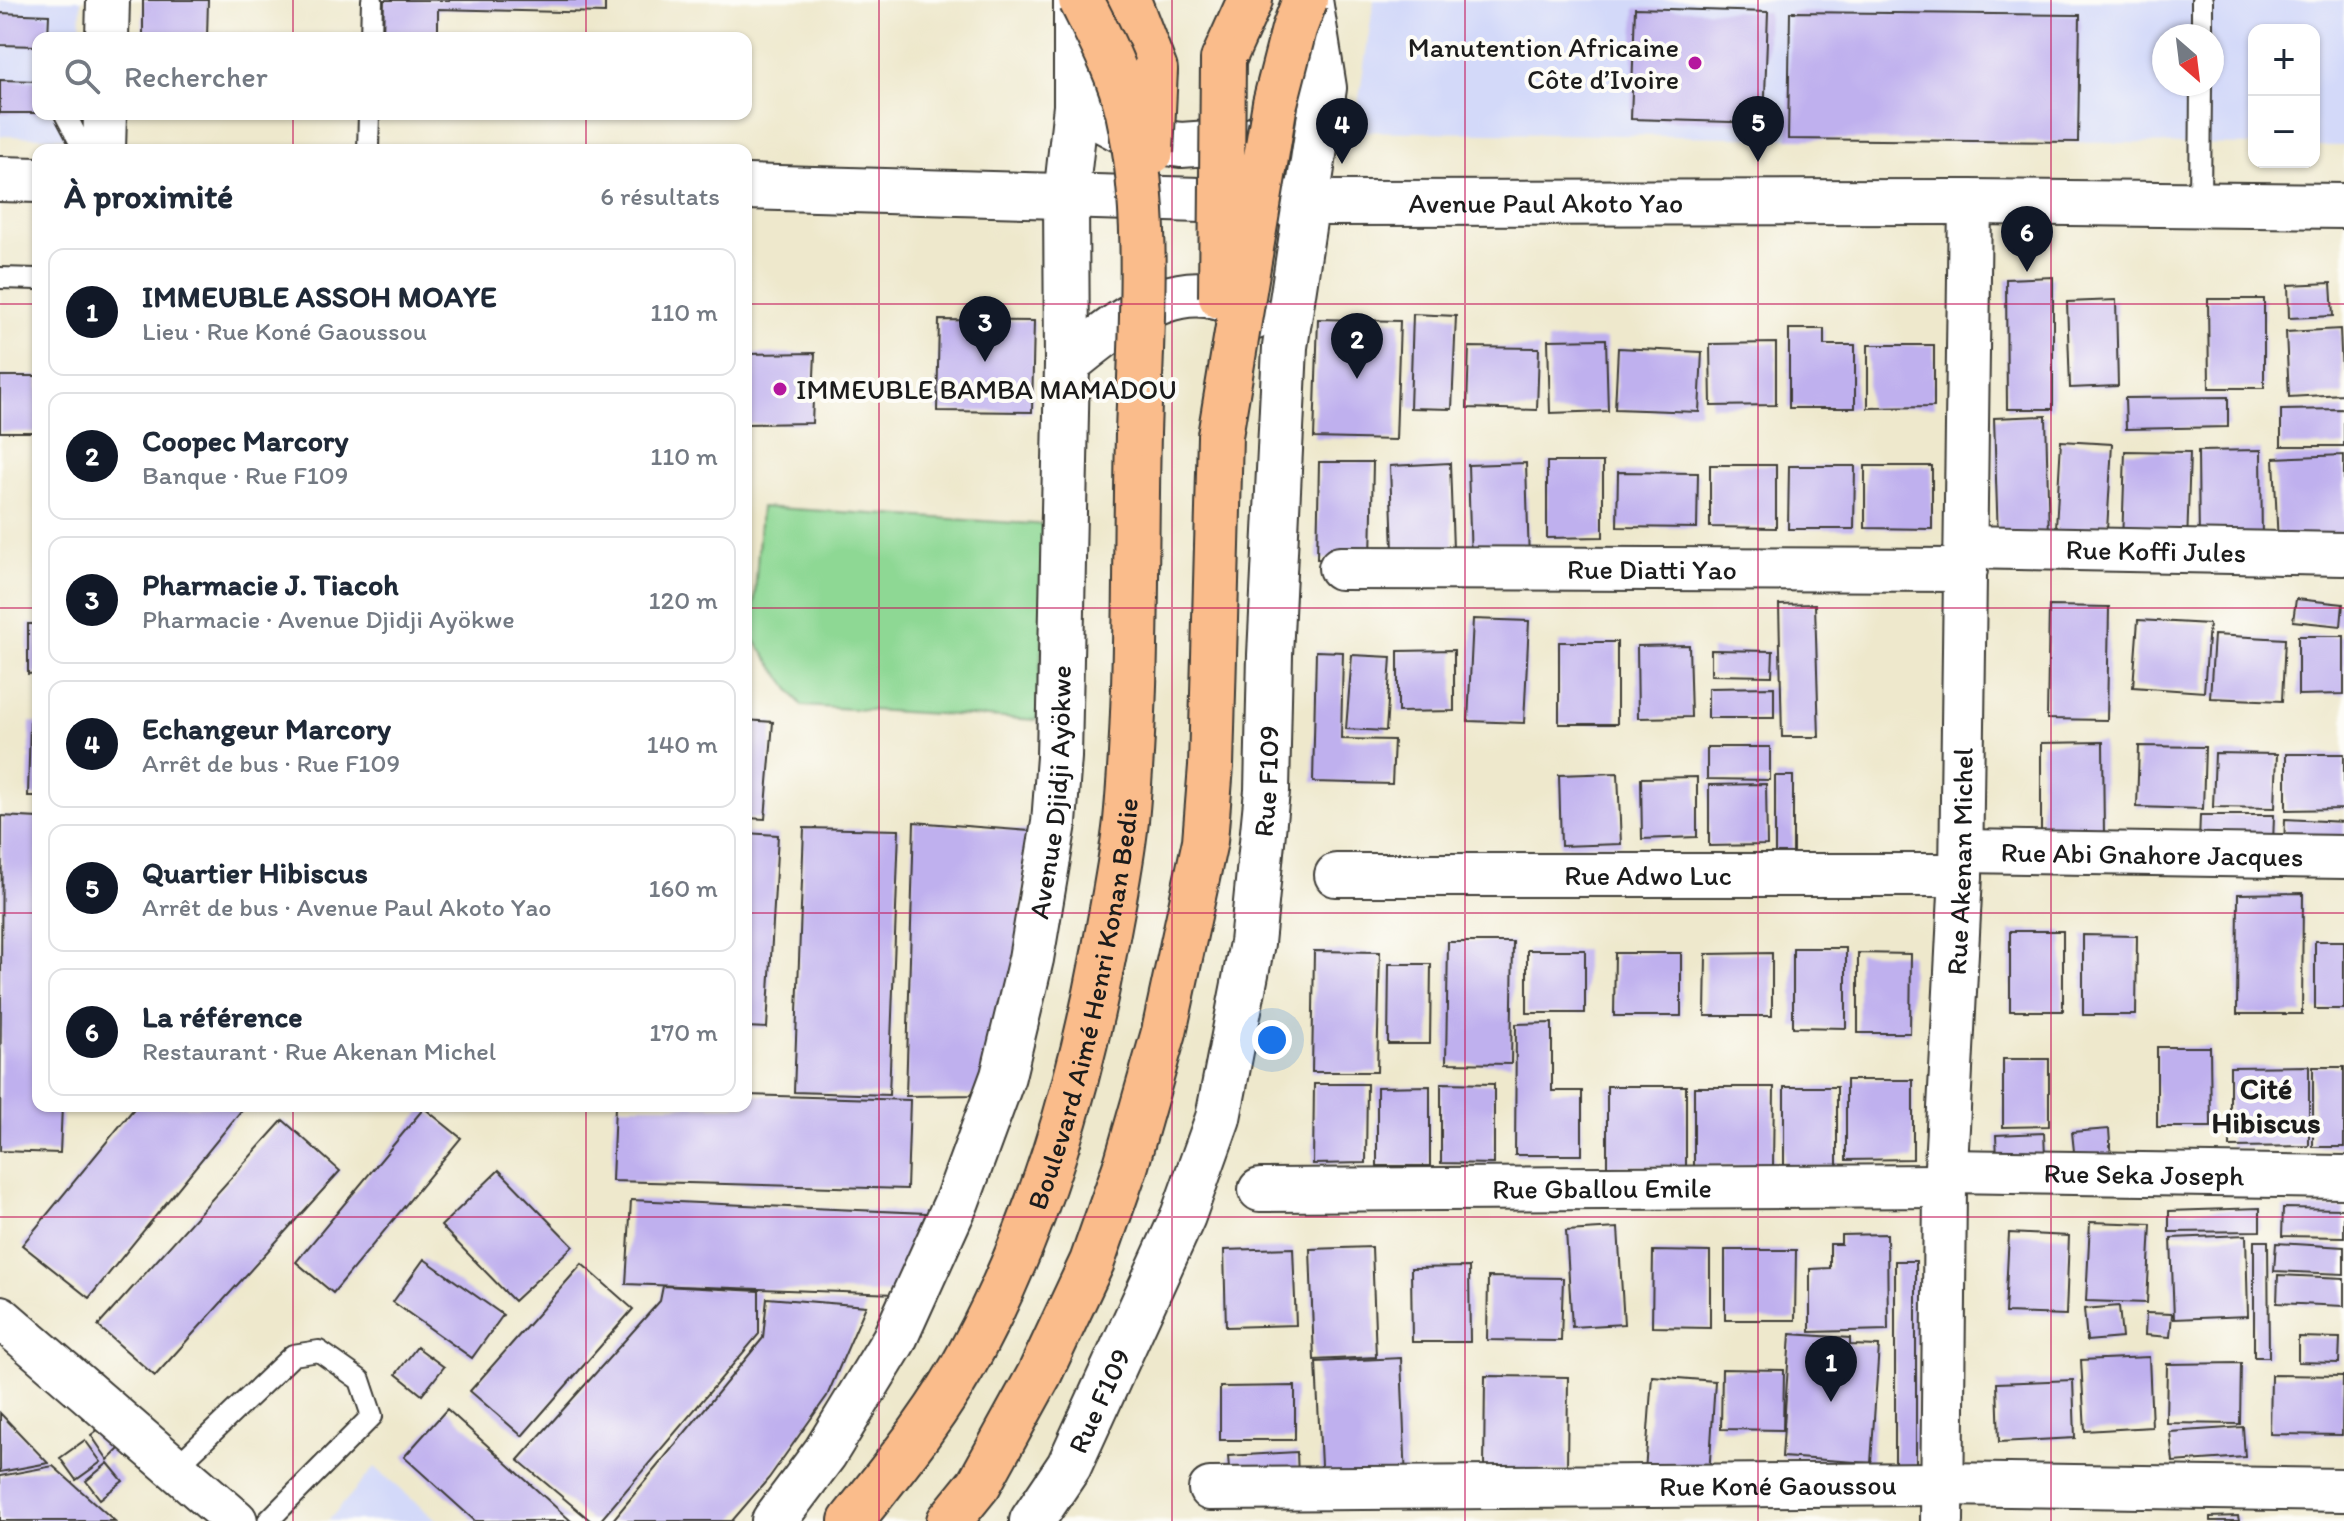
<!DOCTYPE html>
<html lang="fr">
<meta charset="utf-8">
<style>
body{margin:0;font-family:Itim,sans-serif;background:#f2f2f3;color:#1f2937}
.controls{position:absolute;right:24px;top:24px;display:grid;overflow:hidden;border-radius:16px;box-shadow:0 2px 6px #0004}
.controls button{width:72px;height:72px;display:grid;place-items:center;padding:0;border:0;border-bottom:2px solid #e0e1e3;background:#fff;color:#1f2937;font:40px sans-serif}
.compass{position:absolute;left:2152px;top:24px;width:72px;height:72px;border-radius:50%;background:#fff;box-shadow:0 2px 6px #0004;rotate:152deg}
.you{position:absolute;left:1272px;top:1040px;width:28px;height:28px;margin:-20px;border:6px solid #fff;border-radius:50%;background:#1a73e8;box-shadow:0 0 0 12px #1a73e833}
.badge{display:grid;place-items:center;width:52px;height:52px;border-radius:50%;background:#111827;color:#fff;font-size:26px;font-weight:700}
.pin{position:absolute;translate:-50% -66px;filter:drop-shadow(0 2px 4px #0008)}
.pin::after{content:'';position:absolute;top:42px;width:28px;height:24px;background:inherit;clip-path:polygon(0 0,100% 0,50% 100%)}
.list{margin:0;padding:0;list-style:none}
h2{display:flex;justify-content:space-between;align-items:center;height:104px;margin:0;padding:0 32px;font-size:34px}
h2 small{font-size:26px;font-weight:400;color:#747a83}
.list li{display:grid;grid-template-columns:52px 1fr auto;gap:24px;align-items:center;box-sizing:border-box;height:128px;margin:0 16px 16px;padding:0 16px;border:2px solid #e0e1e3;border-radius:16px}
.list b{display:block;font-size:30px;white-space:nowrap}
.list p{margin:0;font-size:26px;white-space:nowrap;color:#747a83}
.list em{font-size:26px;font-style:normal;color:#747a83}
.icon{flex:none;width:44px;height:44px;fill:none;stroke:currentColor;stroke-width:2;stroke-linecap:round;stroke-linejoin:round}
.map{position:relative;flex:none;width:2344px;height:1521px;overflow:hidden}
.search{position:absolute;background:#fff;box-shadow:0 2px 6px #0004;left:32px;top:32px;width:720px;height:88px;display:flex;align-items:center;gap:20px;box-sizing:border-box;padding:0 28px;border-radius:16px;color:#747a83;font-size:30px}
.panel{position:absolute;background:#fff;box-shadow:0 2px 6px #0004;left:32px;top:144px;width:720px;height:968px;border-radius:16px}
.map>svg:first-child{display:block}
.built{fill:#d3d9f9;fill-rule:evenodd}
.green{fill:#8ed894;stroke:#557a58;stroke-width:2}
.building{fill:#bfb0ee}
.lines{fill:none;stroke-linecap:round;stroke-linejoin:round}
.service-casing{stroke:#3c3b36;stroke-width:24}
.minor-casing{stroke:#3c3b36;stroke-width:46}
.tertiary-casing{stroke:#3c3b36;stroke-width:48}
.motorway-casing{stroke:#3c3b36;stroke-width:48}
.service{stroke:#fff;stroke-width:20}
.minor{stroke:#fff;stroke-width:42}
.tertiary{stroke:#fff;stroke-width:44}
.motorway{stroke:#fabc8b;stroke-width:44}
.motorway-bridge-casing{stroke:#3c3b36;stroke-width:48;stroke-linecap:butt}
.motorway-bridge{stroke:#fabc8b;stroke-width:44}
.grid{fill:none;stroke:#c2185b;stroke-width:2;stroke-opacity:0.55}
.poi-dot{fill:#b5179e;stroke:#fdfcf7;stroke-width:3}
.labels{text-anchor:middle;stroke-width:8;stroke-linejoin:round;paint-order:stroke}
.poi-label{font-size:28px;fill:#1c1c1c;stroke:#fdfcf7;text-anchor:end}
.street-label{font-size:28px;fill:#1c1c1c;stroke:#fdfcf7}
.neighbourhood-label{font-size:30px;font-weight:bold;fill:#1c1c1c;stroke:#fdfcf7}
</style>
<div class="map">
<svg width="2344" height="1521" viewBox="0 0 2344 1521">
<rect width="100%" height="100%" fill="#fdfcf7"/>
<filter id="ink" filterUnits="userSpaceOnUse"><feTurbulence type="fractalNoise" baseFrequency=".0125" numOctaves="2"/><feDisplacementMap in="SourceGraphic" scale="16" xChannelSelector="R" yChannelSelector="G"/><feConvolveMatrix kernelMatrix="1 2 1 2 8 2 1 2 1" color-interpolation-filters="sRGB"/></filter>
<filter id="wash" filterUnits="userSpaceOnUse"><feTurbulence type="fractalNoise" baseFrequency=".006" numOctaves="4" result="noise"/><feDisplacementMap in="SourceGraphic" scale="32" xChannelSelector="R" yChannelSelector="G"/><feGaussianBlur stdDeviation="1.8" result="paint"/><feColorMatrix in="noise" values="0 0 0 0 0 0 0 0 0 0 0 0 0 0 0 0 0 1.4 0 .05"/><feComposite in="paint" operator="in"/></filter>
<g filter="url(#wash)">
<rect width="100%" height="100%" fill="#eee8cc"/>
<path class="built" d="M0,0h81l-1,38h-42v76h40l-1,24 -77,-2z
M1374,0h970v146h-30v-116h-60v115l-900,-14zM2164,36h48v48h-48z
M375,1467l62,54h-109z"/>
<path class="green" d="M761,507l289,18 -13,195 -235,-14 -50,-69z"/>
<g id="blocks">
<path class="building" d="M143,0h65l-1,38h-64z
M384,0h221v13l-167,-4v29h-55z
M1635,8l133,4 -4,111 -133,-4z
M1790,12l290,3 -2,127 -290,-3z
M0,13l49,2 -1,23h-10v8l-38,-1z
M0,80l38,1v32h-38z
M2053,277v132h-46l-1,-130z
M2331,283l2,33 -44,2 -1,-33z
M2208,299h56v89h-55z
M2116,300l2,86 -48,2 -3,-86z
M1413,314l43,2 -4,93 -42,-1z
M1318,319l82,2 -4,119 -82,-2z
M939,320l95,1 -2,91 -95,-1z
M1789,329h35v16h31v63h-66z
M2340,329l3,65 -54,3 -3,-65z
M1606,339l2,72 -58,2 -2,-73z
M1776,343v62l-65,1 -1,-62z
M1868,345h66v62l-66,1z
M1469,347l70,1 -2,62 -70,-2z
M1618,348l84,4 -3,60 -84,-3z
M815,353l-3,70 -66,1v-70z
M0,376h38v56h-38z
M2228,397v30l-102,2 -1,-31z
M2344,409v37h-63v-36z
M2046,416l3,121 -51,2 -4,-121z
M2061,441l51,3 -6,104 -51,-3z
M2261,450l1,93 -63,2 -1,-94z
M2125,451l65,1 -3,93 -65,-1z
M2344,455v87l-66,3 -4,-87z
M1319,462h54l-2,98 -54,-1z
M1547,462h56v75l-56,1z
M1450,463l3,86 -60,2 -3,-85z
M1526,463l3,98 -58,2 -3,-98z
M1710,465h66v63l-66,-1z
M1789,466h66l-1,63h-66z
M1865,466h67v63l-67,-1z
M1618,472l80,1 -1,55 -80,-1z
M2296,599l47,5 -2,22 -48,-5z
M1815,604l4,133h-37l-3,-132z
M2049,606l60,1 -2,113 -60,-1z
M1473,619l56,2 -5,102 -56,-2z
M2138,620l71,4 -5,68 -71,-5z
M28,624h10v49l-10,1z
M2214,635l71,4 -3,62 -72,-3z
M2298,636h46v58l-46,1z
M1559,642h58v82h-58z
M1689,645l2,72 -53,1 -1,-72z
M1454,650v61l-56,1v-61z
M1711,650l62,1 -1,25 -61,-1z
M1316,651l27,1 -2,87 53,1 -2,44 -79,-2z
M1352,655l39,2 -5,74 -40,-2z
M1774,687v31h-66v-30z
M746,720l27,2 -8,97 -19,-1z
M30,722l8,1v73h-10z
M2103,742l1,94 -63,1v-94z
M2139,746l66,1 -2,62 -66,-2z
M1707,747h63v33l-63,-1z
M2215,753l62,1 -2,54 -62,-1z
M2286,754h58v55l-58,1z
M1618,773l3,71 -60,2 -2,-71z
M1775,776h18v79l-18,1z
M1697,777v60l-55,2 -1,-61z
M1766,784l1,61 -58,1v-61z
M2200,815h74l-1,29 -74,-1z
M2,816l36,2v288h24l-2,47 -60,-2z
M2285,819l59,3v30l-60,-3z
M914,822l116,9 -13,123 -38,141 -73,1z
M804,828l95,2 -10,265 -95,-3z
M746,833l32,2 -11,193 -21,-1z
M2303,893l-1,121h-65l1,-120z
M2010,931h53v80h-53z
M2083,935l54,1 -1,79h-53z
M2315,941h29v68h-29z
M1448,942h65l-2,122 -65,-1z
M1793,948h53v80l-53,-1z
M1527,950h58v63h-58z
M1314,951l66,1 -3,120h-65z
M1615,953h66v63h-67z
M1772,953v63h-67l1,-62z
M1858,953l53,1 -1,79h-52z
M1389,964h42l-1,80h-42z
M1552,1023v68h30v64h-67l1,-131z
M2157,1047h53l1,80h-54z
M2003,1059h46v67l-46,1z
M2309,1066v80l-79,1v-80z
M2313,1067h31v80h-31z
M1846,1080h67v79l-67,1z
M1441,1083l53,1v80l-53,-1z
M1314,1084h53l-1,79 -53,1z
M1430,1086v80h-53v-79z
M1607,1086h79v80h-79z
M1694,1087h80l-1,80 -79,-1z
M1784,1087h53v80h-53z
M746,1095l164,5 -3,89 -295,-8 3,-75h131z
M136,1106h109l-156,192 -67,-53z
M424,1108l37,30 -128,155 -37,-31z
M283,1120l57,51 -185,205 -57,-50z
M2109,1129l2,29 -36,3 -3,-29z
M2044,1133l1,23 -48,2 -1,-23z
M499,1170l74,76 -59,55 -73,-75z
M631,1200l295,13 -30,81 -270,-10z
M2260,1208v23l-91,1v-21z
M2283,1208l61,1v28l-62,-1z
M2090,1222l61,2 -4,79 -61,-2z
M1618,1228l6,96 -52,3 -6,-96z
M2009,1233l60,3 -3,79 -61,-2z
M1887,1234l1,96 -78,2v-63l20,-1v-24h11v-9z
M2246,1235l2,81 -74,3 -3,-81z
M2254,1241h14l1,116h-15z
M2276,1243l68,4v27l-70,-3z
M1372,1247l4,110 -62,3 -4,-111z
M1293,1248l3,77 -70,2 -2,-77z
M1725,1250h71l-1,70h-70z
M1653,1251l57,1v76l-58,-1z
M424,1259l79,56 -31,43 -79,-56z
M1895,1261h21v216h-21z
M582,1264l51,45 -111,127 -52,-45z
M1469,1267l1,75h-58l-1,-74z
M2278,1275l66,3v28l-67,-3z
M1488,1277l75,1 -2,63 -74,-1z
M663,1286l96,5v43l-159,187h-9l-73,-61 142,-159z
M767,1298l99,8 -39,90 -58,82 -37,43h-120l151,-183z
M2119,1306l3,32 -35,3 -3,-32z
M2146,1313l26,1 -2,23 -25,-2z
M1790,1334l60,4v7l29,1 -8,117 -89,-6z
M2298,1337l42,1 -1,25 -41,-1z
M417,1347l27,20 -22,28 -26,-21z
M2149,1357l3,70 -67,4 -4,-71z
M1401,1358l5,124 -84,4 -6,-124z
M2241,1363l-1,61 -74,-1 1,-59z
M1722,1369l62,1 -1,60 -62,-1z
M2271,1375l72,1 -1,59 -72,-1z
M1485,1376l83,1 -1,93h-83z
M1652,1376l63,5 -6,95 -64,-4z
M2073,1380l2,58 -76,4 -2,-59z
M1295,1386v54h-75v-53z
M447,1409l124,112h-96l-71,-64z
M0,1413l48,50 -48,9z
M104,1425l21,18 -17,17 -17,-25z
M2243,1427l2,30 -72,5 -3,-30z
M85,1440l16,22 -25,18 -16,-22z
M1297,1452l1,25 -68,4 -2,-25z
M108,1463l15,18 -23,18 -14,-18z
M53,1466l62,55h-115v-45z
M2238,1516l1,5h-29v-4z"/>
</g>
</g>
<g filter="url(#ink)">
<use href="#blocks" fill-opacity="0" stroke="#3c3b36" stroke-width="2"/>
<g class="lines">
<g class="service-casing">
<path id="service" d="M2202,36v-36
M371,38l1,-38
M65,114l19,36
M368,150l1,-36
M2200,204l1,-120
M0,278l38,1
M175,1468l118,-113 26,-4 41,29 12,36 -104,105"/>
</g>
<g class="minor-casing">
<g id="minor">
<path d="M107,38l1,-38"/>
<path d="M104,150l1,-36"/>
<path id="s1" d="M1966,547l378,7"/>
<path id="s2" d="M1340,568l626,2"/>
<path id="s3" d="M1962,851l382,6"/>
<path id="s4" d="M1336,875h625"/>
<path id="s5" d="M1946,1171l398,6"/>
<path id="s6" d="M1260,1190l685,-4"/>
<path d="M0,1317l236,204"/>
<path id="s7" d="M1210,1489l732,-5 402,6"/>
<path id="s8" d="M1942,1521l3,-335 16,-311 9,-673"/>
</g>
</g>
<g class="tertiary-casing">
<g id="tertiary">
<path d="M1076,106l62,33 43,6 71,-5 8,-4"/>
<path d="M0,179l38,1"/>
<path id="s9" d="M746,187l562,16 662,-1 374,4"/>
<path d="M1067,364c54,-42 121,-104 186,-46"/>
<path id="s10" d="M774,1521l51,-68 69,-113 63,-139 46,-125 28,-117 23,-136 5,-66 8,-393 -1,-167 10,-91v-106"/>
<path id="s11" d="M1032,1521l37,-55 114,-250 35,-98 34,-175 15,-152 3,-136 15,-308 39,-259 -14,-88"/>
</g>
</g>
<g class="motorway-casing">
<g id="motorway">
<path d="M1128,0l27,70"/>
<path d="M1223,60l27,-60"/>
<path id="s12" d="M851,1521c44,-55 89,-110 122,-173 66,-124 105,-257 131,-395 8,-44 17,-87 22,-132 12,-128 9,-258 12,-387"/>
<path d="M949,1521l30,-37 60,-109 53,-113 34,-97 38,-133 41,-191 6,-75 9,-330"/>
</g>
</g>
<use href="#service" class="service"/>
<use href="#minor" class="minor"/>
<use href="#tertiary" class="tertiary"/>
<use href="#motorway" class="motorway"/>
<g class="motorway-bridge-casing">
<path id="motorway-bridge" d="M1081,0c18,36 38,73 47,112 23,105 13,216 10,322
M1151,152l4,-82
M1221,297l2,-237
M1220,436l55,-333 19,-74 11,-29"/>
</g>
<use href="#motorway-bridge" class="motorway-bridge"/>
</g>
</g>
<path class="grid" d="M293,0v38M586,0v38M879,0v1521M1172,0v1521M1465,0v1521M1758,0v1521M2051,0v1521M293,114v36M586,114v36M0,304h38M746,304h1598M0,608h38M746,608h1598M0,913h38M746,913h1598M293,1106v415M586,1106v415M0,1217h2344"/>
<g class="poi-dot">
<circle cx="1695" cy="63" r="8"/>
<circle cx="780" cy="389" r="8"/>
</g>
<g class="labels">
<g class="poi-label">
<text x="1679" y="57">Manutention Africaine<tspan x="1679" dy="32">Côte d’Ivoire</tspan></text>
<text x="796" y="399" text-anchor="start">IMMEUBLE BAMBA MAMADOU</text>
</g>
<g class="street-label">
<text dy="10" stroke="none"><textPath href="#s9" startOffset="800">Avenue Paul Akoto Yao</textPath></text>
<text dy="10" stroke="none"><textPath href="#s1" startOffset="190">Rue Koffi Jules</textPath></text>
<text dy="10" stroke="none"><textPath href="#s2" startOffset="312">Rue Diatti Yao</textPath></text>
<text dy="10" stroke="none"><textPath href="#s11" startOffset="786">Rue F109</textPath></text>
<text dy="10" stroke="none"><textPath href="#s10" startOffset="792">Avenue Djidji Ayökwe</textPath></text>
<text dy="10" stroke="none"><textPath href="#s3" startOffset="190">Rue Abi Gnahore Jacques</textPath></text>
<text dy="10" stroke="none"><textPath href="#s8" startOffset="660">Rue Akenan Michel</textPath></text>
<text dy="10" stroke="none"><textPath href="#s4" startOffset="312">Rue Adwo Luc</textPath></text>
<text dy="10" stroke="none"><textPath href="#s12" startOffset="576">Boulevard Aimé Henri Konan Bedie</textPath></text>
<text dy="10" stroke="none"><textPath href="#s5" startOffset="198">Rue Seka Joseph</textPath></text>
<text dy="10" stroke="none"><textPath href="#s6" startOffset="342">Rue Gballou Emile</textPath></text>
<text dy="10" stroke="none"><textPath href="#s11" startOffset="138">Rue F109</textPath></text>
<text dy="10" stroke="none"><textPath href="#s7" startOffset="568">Rue Koné Gaoussou</textPath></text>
</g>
<g class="neighbourhood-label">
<text x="2266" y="1099">Cité<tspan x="2266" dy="34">Hibiscus</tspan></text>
</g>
</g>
</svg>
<div class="controls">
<button>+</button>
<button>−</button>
</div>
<svg class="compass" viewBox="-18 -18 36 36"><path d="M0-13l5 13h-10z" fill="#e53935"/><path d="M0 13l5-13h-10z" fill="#747a83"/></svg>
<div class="you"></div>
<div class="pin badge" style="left:1831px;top:1402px">1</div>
<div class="pin badge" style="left:1357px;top:379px">2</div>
<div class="pin badge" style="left:985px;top:362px">3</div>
<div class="pin badge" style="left:1342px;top:164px">4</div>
<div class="pin badge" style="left:1758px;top:162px">5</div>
<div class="pin badge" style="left:2027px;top:272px">6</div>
<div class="search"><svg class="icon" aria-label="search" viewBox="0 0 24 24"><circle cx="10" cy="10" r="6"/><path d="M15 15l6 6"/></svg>Rechercher</div>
<section class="panel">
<h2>À proximité<small>6 résultats</small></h2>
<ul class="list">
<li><span class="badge">1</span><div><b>IMMEUBLE ASSOH MOAYE</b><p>Lieu · Rue Koné Gaoussou</p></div><em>110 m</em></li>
<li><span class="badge">2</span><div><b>Coopec Marcory</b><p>Banque · Rue F109</p></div><em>110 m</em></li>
<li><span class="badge">3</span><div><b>Pharmacie J. Tiacoh</b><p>Pharmacie · Avenue Djidji Ayökwe</p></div><em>120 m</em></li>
<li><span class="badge">4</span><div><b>Echangeur Marcory</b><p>Arrêt de bus · Rue F109</p></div><em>140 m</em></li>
<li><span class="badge">5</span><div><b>Quartier Hibiscus</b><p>Arrêt de bus · Avenue Paul Akoto Yao</p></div><em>160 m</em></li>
<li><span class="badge">6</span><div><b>La référence</b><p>Restaurant · Rue Akenan Michel</p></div><em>170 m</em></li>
</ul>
</section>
</div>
